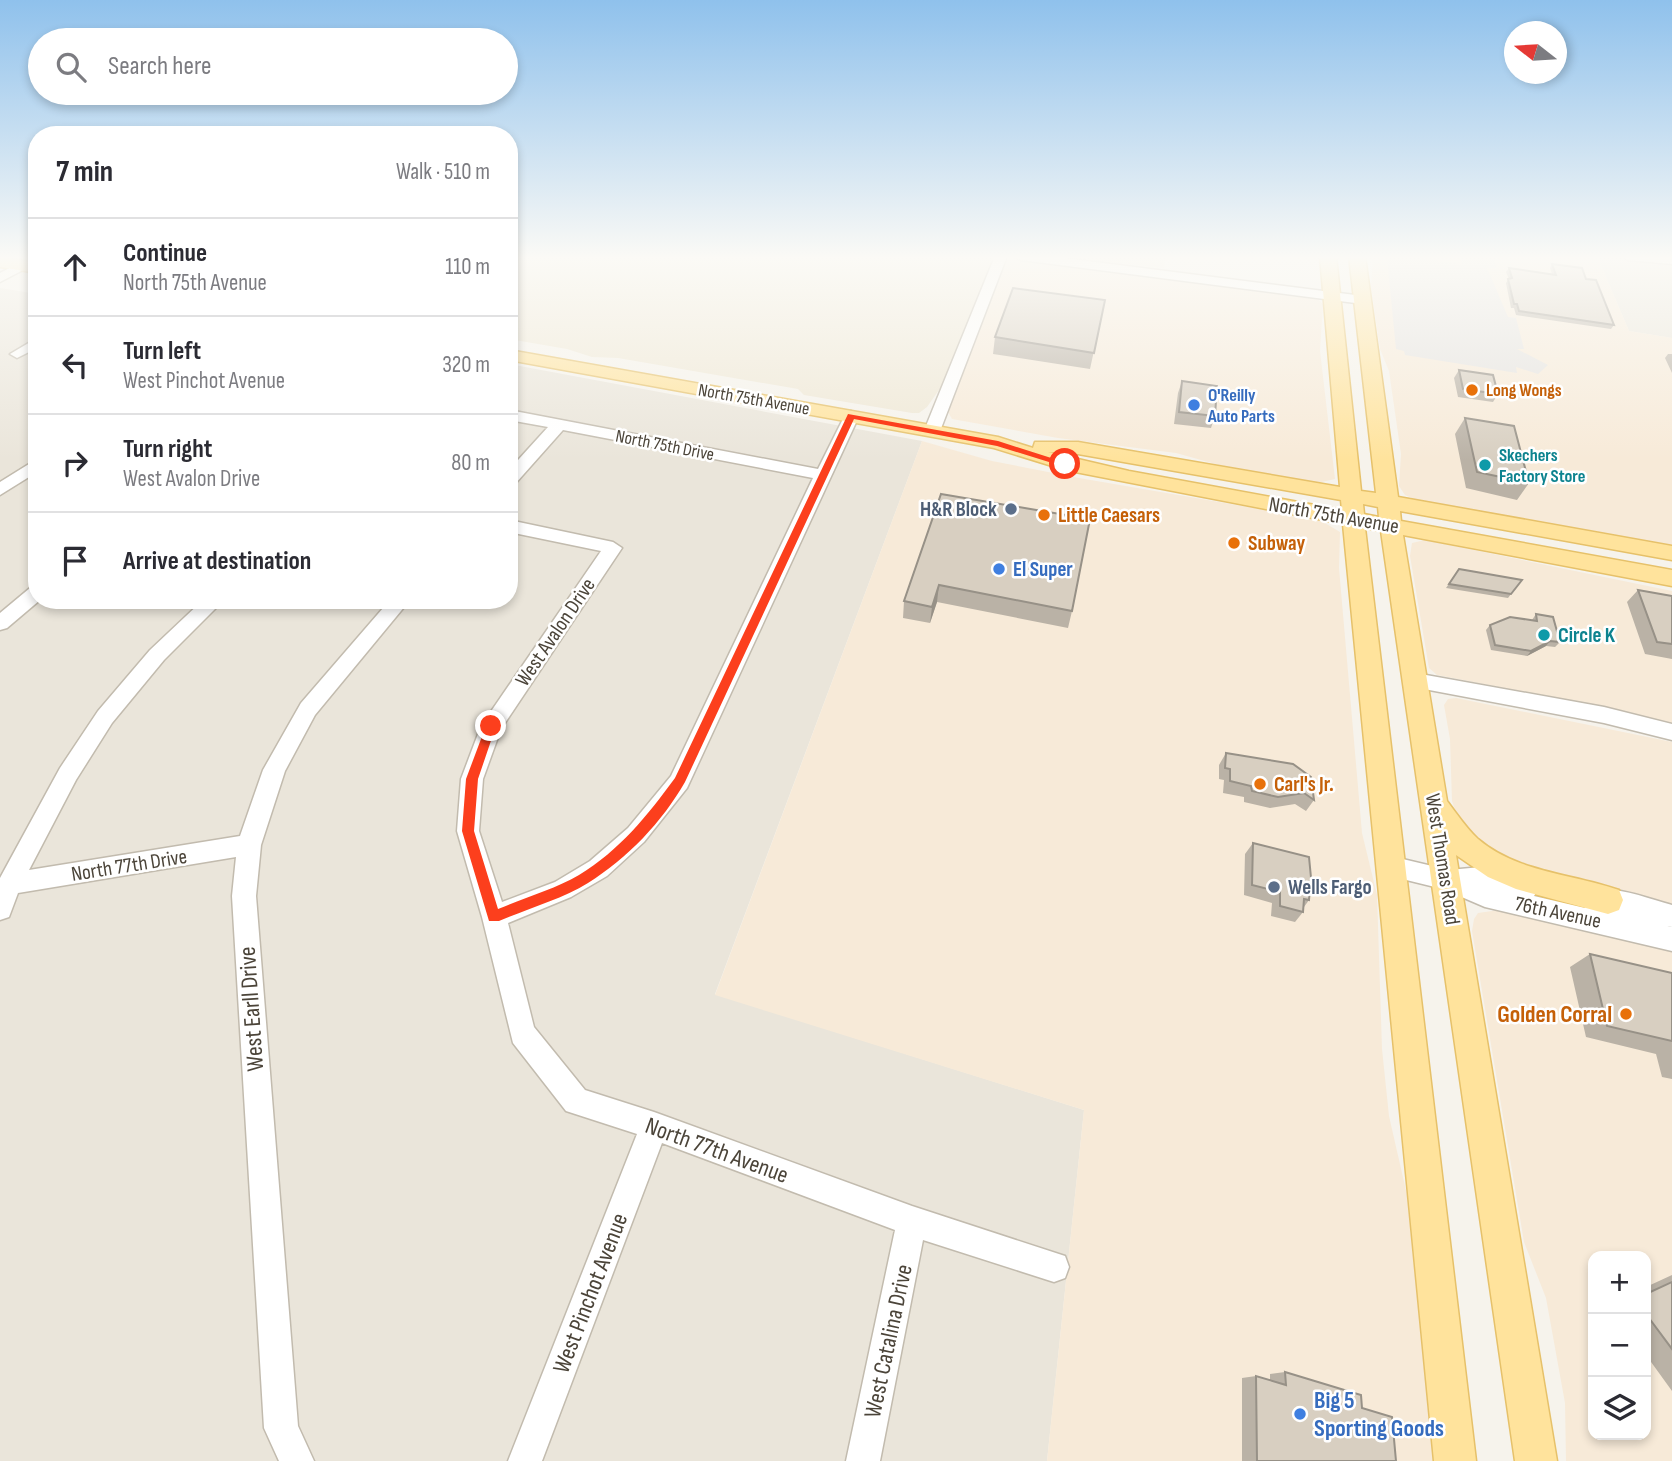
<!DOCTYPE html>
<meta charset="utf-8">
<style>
body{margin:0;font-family:"Sofia Sans Condensed",sans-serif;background:#f2f2f3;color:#2b2b33}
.controls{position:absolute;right:21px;bottom:21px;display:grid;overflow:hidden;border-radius:14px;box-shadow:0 4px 10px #0003}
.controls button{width:63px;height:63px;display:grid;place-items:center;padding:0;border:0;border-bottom:2px solid #e1e1e2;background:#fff;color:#2b2b33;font:35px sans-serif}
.compass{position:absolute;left:1504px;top:21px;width:63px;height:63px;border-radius:50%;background:#fff;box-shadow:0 4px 10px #0003;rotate:287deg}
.stop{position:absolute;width:21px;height:21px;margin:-16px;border:5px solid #fc3f1d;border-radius:50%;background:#fff}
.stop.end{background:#fc3f1d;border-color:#fff;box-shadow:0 2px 7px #0008}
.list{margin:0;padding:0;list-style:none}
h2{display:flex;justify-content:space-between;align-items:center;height:91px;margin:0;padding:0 28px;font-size:30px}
h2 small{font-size:23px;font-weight:400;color:#7c7c81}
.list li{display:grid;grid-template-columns:46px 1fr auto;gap:21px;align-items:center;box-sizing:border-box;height:98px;padding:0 28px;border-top:2px solid #e1e1e2}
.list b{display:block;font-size:26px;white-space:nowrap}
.list p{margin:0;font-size:23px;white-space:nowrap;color:#7c7c81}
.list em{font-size:23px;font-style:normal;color:#7c7c81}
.icon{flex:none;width:38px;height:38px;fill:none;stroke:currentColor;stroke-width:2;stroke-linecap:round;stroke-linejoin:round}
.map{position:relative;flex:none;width:1672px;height:1461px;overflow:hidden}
.search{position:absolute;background:#fff;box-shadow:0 4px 10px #0003;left:28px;top:28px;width:490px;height:77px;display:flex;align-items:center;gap:18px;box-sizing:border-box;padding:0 24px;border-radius:38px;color:#7c7c81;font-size:26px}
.panel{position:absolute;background:#fff;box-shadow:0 4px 10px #0003;left:28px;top:126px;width:490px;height:483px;border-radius:28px}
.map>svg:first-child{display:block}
.residential{fill:#eae5da}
.commercial{fill:#f7ead8;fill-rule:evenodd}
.education{fill:#efe8d6}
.parking{fill:#e5e3e0}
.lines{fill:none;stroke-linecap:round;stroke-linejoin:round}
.minor-casing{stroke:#c2bbae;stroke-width:3}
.major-casing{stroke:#e6c16a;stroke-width:3}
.minor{fill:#fff;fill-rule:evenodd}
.major{fill:#ffe39c;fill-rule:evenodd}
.wall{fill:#bab2a6}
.shaded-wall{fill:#979187}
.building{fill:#d8cfc1;stroke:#979187;stroke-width:2}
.route{fill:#fc3f1d}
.food-dot{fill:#e8710a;stroke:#fff;stroke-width:2.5}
.shop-dot{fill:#3f7fe0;stroke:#fff;stroke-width:2.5}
.culture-dot{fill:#0f9aa8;stroke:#fff;stroke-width:2.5}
.service-dot{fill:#5c6f8a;stroke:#fff;stroke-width:2.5}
.labels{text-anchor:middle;stroke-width:5;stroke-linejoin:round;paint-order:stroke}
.far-food-label{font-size:18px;font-weight:bold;fill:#c56008;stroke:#fff;text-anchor:start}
.far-shop-label{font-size:18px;font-weight:bold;fill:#366cbe;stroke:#fff;text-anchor:start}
.far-street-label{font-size:18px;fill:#4b4439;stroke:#fff}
.far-culture-label{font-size:18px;font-weight:bold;fill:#0d838f;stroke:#fff;text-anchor:start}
.service-label{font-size:21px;font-weight:bold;fill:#4e5e75;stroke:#fff;text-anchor:end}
.food-label{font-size:21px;font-weight:bold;fill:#c56008;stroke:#fff;text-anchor:start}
.street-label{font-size:21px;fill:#4b4439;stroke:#fff}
.shop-label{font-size:21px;font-weight:bold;fill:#366cbe;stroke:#fff;text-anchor:start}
.culture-label{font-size:21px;font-weight:bold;fill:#0d838f;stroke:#fff;text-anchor:start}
.near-street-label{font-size:24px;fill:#4b4439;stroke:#fff}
.near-food-label{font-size:24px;font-weight:bold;fill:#c56008;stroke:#fff;text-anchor:end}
.near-shop-label{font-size:24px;font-weight:bold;fill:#366cbe;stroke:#fff;text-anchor:start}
</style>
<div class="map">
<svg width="1672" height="1461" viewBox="0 0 1672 1461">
<rect width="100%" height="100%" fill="#f6f3ec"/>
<path class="residential" d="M1597,256h75v82l-43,-7z
M0,288l37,6v306h472v-236l413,77 -207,553 369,116 -37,351h-1047z"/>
<path class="commercial" d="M1373,256h224l32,75 43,7v209l-251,-45 -16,-7 -6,-9 2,-32 -12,-83 -9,-22 -9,-62z
M1010,259l117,12 192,29 4,4 -3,47 15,128 -18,4 -98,-18 -43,-12 -118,-15 -106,-19 -4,-7 58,-150z
M922,441l70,20 87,17 239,41 22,13 -1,36 23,265 15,62 5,154 7,67 18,79 26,266h-386l37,-351 -369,-115z
M1425,540l247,51v134l-40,-12 -195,-38 -8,-7 -19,-112 2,-13z
M1456,698l216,44v163l-87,-20 -95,-30 -31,-33 -7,-21 -2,-62 -6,-34 4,-6z
M1499,910l173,40v511h-106l-1,-58 -19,-105 -22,-56 -52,-311 2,-12 4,-6zM1593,1256h53v179h-53z"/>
<path class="education" d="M509,256h486l-49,124 -19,27 -8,6h-7l-108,-18 -6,-6 -180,-31 -26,-1 -25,-8 -58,-10z
M1058,256h108l-2,12z"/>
<path class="parking" d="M1396,256l66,8 -1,-8h33l2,12h-9l21,49 8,1 8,31h-7l31,16 -10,9 -22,-7 1,6 -112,-18 -1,-4 -8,-2 -9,-91 7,1z"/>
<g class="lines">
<g class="minor-casing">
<path id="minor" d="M995,256h12l-67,175 -8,5 -6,-2 -2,-3z
M1015,256h33l315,40 7,4 -7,4 -342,-44z
M1622,256h50v8l-44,-4z
M21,262l6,4 -2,3 -25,13v-9z
M37,338v10l-20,10 -7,-4z
M509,410l309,59 28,-56 5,-2 8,5 -172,372 -43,54 -37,34 -36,21 -63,26 26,104 51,63 69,22 258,94 153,50 4,11 -4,11 -11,4 -131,-42 -43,221h-34l49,-231 -233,-87 -120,318h-34l129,-327 -71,-23 -53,-68 -31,-126 -25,-86 4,-52 20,-53 120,-175 -92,-19v-12l104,22 9,6 -121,181 -18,50 -4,52 23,71 53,-20 35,-21 38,-33 43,-52 142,-298 -250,-48 -48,54 -6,1v-15l39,-43 -39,-7z
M37,459v13l-37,23v-13z
M37,587v13h3l-33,28 -7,2v-17l30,-25z
M203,600h21l-60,60 -52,63 -36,57 -47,90 211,-34 23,-66 38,-67 89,-103h20l-95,115 -30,56 -24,74 -5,51 42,530 16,35h-35l-15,-33 -32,-532 4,-39 -218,36 -9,24 -9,3v-42l60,-110 38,-57 52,-61z
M1415,673l189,34 68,17v16l-68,-17 -196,-37 -3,-5 3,-5z
M1390,856l59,14 32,-3 54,13 4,8 -5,8 51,12 -4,-8 3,-8c27,-9 62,6 88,13v22l-73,-16 73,16v24l-187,-44 -42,-18 -53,-13 -8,-3 -4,-7 4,-7z"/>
</g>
<g class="major-casing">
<path id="major" d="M1320,256h16l25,235 15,2 -27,-237h16l33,241 274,49v14l-272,-49 1,10 271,49v16l-269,-51 44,266c10,13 19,27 31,38 40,34 93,34 141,51l4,10 -4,10 -11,4 -92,-25 -28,-12 -32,-22 101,606h-42l-134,-930 -16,-3 111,933h-42l-91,-937 -278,-54 -71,-22 -485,-88v-10l489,87 35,11 2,-6h43l262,45zM1048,452l30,2 263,46 1,10 -213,-39zM1363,504l15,3 1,10 -15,-3z
M0,257l37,6v10l-37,-6z"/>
</g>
<use href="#minor" class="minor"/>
<use href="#major" class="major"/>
</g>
<path class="wall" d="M1552,264l34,15 28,46 -3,4 -95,-14 -2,-7h-3l-5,-25 3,-4 -3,-7 3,-4 43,6 -2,-6z
M1105,300l-15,69 -97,-15 2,-17z
M1668,354h4v19l-7,-15z
M1459,370l39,24 -5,8 -35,-5 -4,-19z
M1182,381l33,35 -4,12 -37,-4 4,-31z
M1465,418l64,65 -12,17 -51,-12 -11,-54z
M941,494l131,117 -4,17 -131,-26 -7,21 -27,-5 1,-17z
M1459,569l63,11 -14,18 -62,-10z
M1638,590l34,6v63l-27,-5 -18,-52z
M1536,614l24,28 -5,5 -9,-1 -19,10 -36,-6 -5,-20 4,-5 42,-5z
M1226,753l67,11 21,36 -8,11 -11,-7 -25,4 -26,-6v-5l-21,-4 1,-13 -5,-1v-14z
M1253,843l59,45 -2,3 -1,9 -5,7 -1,5 -8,10 -24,-6 1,-13 -28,-8 1,-41z
M1590,954l82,19v106l-10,-2 -6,-23 -70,-17 -16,-70z
M1672,1275v116l-26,-36v-68z
M1285,1372l77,36 34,53h-154v-83l14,-2 14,4v-6z"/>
<path class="shaded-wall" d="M939,585l-2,17 -7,21 2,-16z
M1550,641l-4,5 -19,10 4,-5z"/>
<path class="building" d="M1552,264l30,4 4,11 10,1 18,45 -95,-14 -2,-7h-3l-6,-25 4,-1 -3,-10 47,7z
M1013,288l92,12 -11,53 -99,-16z
M1459,370l34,5 5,19 -35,-5z
M1182,381l35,5 -2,30 -36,-4z
M1465,418l49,8 15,57 -52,-11z
M941,494l149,25 -18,92 -133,-26 -7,22 -28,-6z
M1459,569l63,11 -11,14 -62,-10z
M1638,590l34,6v48l-15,-2z
M1536,614l17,3 7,25 -10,-1 -19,10 -36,-6 -5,-20 20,-8 27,4z
M1226,753l67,11 18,13 3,23 -10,-7 -26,4 -26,-6 -1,-5 -21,-5v-12l-5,-1z
M1253,843l56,14 3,31 -2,-1 -1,13 -5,-1 -1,13 -23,-6v-14l-28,-7z
M1590,954l82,19v68l-65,-15z
M1672,1282v67l-26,-35v-20z
M1285,1372l76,23 1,13 30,9 4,44h-139l-1,-85 30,9z"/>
<linearGradient id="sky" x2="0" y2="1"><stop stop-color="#8fc1ec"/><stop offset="0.56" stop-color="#fbfaf6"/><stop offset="1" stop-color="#fbfaf6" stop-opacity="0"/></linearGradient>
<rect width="1672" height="460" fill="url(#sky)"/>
<path class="route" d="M848,414l150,27 72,23 -5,3 -68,-21 -143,-27 -169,363c-23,40 -57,76 -97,101 -26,16 -61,26 -89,38h-10l-27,-90 4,-52 21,-56 4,-2 5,5 -18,53 -4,52 24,78c26,-11 57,-20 81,-34 41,-25 68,-59 96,-97z"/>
<g class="food-dot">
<circle cx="1472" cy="390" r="7"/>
<circle cx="1044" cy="515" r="7"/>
<circle cx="1234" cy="543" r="7"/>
<circle cx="1260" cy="784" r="7"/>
<circle cx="1626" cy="1014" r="7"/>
</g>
<g class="shop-dot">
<circle cx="1194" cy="405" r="7"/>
<circle cx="999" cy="569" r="7"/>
<circle cx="1300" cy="1414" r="7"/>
</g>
<g class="culture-dot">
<circle cx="1485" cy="465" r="7"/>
<circle cx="1544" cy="635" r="7"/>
</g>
<g class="service-dot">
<circle cx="1011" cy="509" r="7"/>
<circle cx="1274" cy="887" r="7"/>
</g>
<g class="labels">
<g class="far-food-label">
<text x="1486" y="396">Long Wongs</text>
</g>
<g class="far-shop-label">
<text x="1208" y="401">O'Reilly<tspan x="1208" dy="21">Auto Parts</tspan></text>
</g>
<g class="far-street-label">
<text transform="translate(754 399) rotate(10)" y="6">North 75th Avenue</text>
<text transform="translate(665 445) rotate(11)" y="6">North 75th Drive</text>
</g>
<g class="far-culture-label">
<text x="1499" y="461">Skechers<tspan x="1499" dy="21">Factory Store</tspan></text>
</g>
<g class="service-label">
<text x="997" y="516">H&amp;R Block</text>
<text x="1288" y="894" text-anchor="start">Wells Fargo</text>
</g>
<g class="food-label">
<text x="1058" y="522">Little Caesars</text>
<text x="1248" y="550">Subway</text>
<text x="1274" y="791">Carl's Jr.</text>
</g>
<g class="street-label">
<text transform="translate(1334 515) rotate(10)" y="7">North 75th Avenue</text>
<text transform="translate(555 632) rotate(-56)" y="7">West Avalon Drive</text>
<text transform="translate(1443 859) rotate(81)" y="7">West Thomas Road</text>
<text transform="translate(129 865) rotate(-9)" y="7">North 77th Drive</text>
<text transform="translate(1558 912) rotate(12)" y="7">76th Avenue</text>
</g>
<g class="shop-label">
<text x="1013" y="576">El Super</text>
</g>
<g class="culture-label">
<text x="1558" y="642">Circle K</text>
</g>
<g class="near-street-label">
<text transform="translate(251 1009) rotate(-94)" y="8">West Earll Drive</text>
<text transform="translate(717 1150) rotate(20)" y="8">North 77th Avenue</text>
<text transform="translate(590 1293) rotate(-69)" y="8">West Pinchot Avenue</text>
<text transform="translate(888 1341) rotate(-78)" y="8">West Catalina Drive</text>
</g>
<g class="near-food-label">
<text x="1612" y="1022">Golden Corral</text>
</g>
<g class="near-shop-label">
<text x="1314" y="1408">Big 5<tspan x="1314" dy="28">Sporting Goods</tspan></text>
</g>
</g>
</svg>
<div class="controls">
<button>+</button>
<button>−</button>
<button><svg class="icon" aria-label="layers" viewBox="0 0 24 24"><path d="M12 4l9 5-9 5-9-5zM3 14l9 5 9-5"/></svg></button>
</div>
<svg class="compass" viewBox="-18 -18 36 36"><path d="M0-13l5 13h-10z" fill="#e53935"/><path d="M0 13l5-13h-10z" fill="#7c7c81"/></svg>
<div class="stop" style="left:1065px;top:464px"></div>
<div class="stop end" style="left:491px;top:726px"></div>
<div class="search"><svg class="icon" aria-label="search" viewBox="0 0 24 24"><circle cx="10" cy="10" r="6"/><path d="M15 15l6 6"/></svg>Search here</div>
<section class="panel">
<h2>7 min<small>Walk · 510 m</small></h2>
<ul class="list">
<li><svg class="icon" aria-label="ahead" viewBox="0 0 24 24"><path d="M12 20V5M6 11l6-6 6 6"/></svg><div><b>Continue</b><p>North 75th Avenue</p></div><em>110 m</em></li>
<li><svg class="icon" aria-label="left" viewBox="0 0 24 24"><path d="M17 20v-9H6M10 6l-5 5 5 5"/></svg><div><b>Turn left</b><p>West Pinchot Avenue</p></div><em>320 m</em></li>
<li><svg class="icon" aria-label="right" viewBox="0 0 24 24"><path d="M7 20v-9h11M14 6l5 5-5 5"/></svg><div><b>Turn right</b><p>West Avalon Drive</p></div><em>80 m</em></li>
<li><svg class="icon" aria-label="arrive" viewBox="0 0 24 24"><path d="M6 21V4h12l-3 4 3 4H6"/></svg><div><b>Arrive at destination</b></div></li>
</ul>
</section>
</div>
